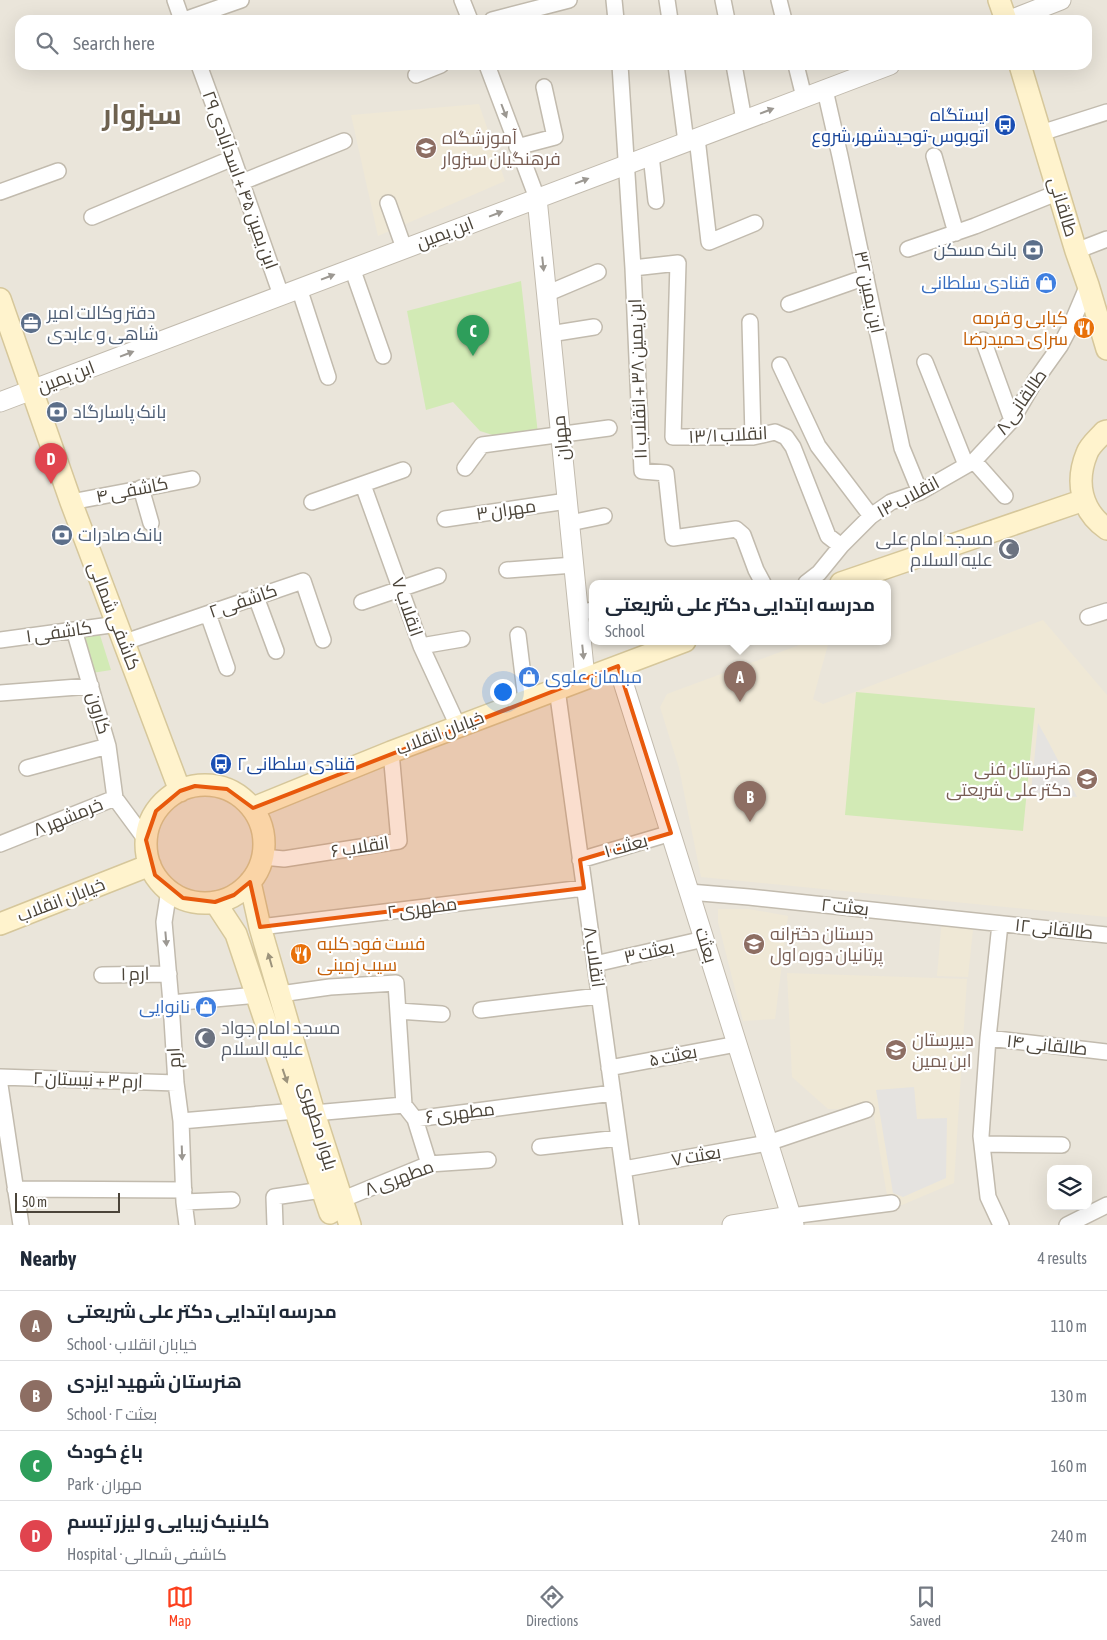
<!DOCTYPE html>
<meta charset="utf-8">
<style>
body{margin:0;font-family:"Asap Condensed",Cairo,sans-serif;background:#f2f2f3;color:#1f2937}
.controls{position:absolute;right:15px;bottom:15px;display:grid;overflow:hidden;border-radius:10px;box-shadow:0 5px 20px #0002}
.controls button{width:45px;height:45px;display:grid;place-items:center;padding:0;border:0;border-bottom:1px solid #e0e1e3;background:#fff;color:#1f2937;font:25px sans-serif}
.scale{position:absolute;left:15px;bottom:12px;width:105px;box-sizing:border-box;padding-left:5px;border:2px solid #4b4439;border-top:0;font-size:14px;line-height:18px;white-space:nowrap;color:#4b4439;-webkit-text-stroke:4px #fff;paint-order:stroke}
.you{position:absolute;left:502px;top:691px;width:18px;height:18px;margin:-12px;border:4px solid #fff;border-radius:50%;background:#1a73e8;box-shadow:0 0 0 8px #1a73e833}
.badge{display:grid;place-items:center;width:32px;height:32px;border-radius:50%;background:#fc3f1d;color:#fff;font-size:16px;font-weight:700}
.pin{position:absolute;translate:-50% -41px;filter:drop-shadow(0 1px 2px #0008)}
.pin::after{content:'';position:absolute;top:26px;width:18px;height:15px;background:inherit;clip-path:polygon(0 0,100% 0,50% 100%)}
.popup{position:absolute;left:589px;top:580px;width:302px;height:65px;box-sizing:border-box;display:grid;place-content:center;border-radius:10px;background:#fff;filter:drop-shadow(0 1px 4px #0005);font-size:16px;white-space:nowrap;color:#747a83}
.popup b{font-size:19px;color:#1f2937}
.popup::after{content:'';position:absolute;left:50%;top:100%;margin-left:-10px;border:10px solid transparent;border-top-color:#fff}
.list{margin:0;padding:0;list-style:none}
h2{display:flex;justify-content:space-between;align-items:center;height:65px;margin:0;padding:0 20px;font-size:21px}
h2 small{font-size:16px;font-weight:400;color:#747a83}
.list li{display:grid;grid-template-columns:32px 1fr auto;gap:15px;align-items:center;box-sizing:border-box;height:70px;padding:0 20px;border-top:1px solid #e0e1e3}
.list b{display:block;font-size:19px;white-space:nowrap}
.list p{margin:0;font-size:16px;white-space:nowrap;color:#747a83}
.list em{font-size:16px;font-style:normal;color:#747a83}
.icon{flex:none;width:28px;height:28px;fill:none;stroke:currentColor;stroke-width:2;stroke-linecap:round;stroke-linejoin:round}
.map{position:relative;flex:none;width:1107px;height:1225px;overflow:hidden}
.search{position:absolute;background:#fff;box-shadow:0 5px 20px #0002;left:15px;right:15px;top:15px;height:55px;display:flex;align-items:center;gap:12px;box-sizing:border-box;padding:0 18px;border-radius:15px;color:#747a83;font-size:19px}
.sheet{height:345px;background:#fff}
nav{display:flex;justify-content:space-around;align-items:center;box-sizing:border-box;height:70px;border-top:1px solid #e0e1e3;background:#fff;font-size:14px;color:#747a83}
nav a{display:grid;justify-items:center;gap:2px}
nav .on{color:#fc3f1d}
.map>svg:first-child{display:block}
.residential{fill:#eae5da;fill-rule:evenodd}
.education{fill:#efe8d6;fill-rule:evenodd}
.green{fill:#d2eab5}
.parking{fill:#e5e3e0}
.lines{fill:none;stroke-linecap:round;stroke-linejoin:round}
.minor-casing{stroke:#c2bbae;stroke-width:18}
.tertiary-casing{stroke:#c2bbae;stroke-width:21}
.secondary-casing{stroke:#d6c79b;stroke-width:24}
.minor{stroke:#fff;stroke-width:15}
.tertiary{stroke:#fff;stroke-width:19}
.secondary{stroke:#fff3cd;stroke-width:21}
.oneway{fill:#9c9892}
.oneway2{fill:#9c937c}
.marked{fill:#e8590c;fill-opacity:0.2;stroke:#e8590c;stroke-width:4;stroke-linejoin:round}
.labels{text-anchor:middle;stroke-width:4.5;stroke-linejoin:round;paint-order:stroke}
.transit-label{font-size:18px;fill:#164399;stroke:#fff;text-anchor:end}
.education-label{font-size:18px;fill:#785e54;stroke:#fff;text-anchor:start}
.street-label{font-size:18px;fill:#4b4439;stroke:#fff}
.service-label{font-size:18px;fill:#4e5e75;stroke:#fff;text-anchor:start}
.shop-label{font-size:18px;fill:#366cbe;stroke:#fff;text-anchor:end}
.food-label{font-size:18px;fill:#c56008;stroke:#fff;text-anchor:end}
.worship-label{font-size:18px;fill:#5b616d;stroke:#fff;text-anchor:end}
.town-label{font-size:28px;font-weight:bold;fill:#6e6250;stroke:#fff}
</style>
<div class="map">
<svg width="1107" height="1225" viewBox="0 0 1107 1225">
<rect width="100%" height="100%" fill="#f6f3ec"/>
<path class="residential" d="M0,0h1107v1225h-1107zM20,20h1067v45h-1067zM592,583h296v58h-296zM1051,1169h37v37h-37z"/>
<path class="education" d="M479,104l26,77 -127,55 -27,-121z
M1043,620l64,75v222l-406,-40 -22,-109 -19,-61 7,-13 143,-53h19l-16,58 10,5z
M718,909h31l39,7 -13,103 -32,2 -25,-99z
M942,917l32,3 -6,57 -31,-1z
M787,973l180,6 -13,204 -52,22 -14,-3 -15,-92 -45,-1 -36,-32zM914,1088l2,31 -13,78z"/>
<path class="green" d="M521,281l18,162 -18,1 -41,-13 -27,-29 -27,8 -19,-99z
M99,632l12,38 -19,3 -13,-37z
M856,692l179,16 -12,123 -178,-16z"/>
<path class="parking" d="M1038,723l10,18 29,56 -46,-5z
M914,1087l3,32 30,-1 -1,60 -43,19 -10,-4 -17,-103z"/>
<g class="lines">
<g class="minor-casing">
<path id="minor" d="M175,0l7,20
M462,0l8,20
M614,0l2,20
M667,0l3,20
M723,0l4,20
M779,0l5,20
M184,20l57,-20
M492,20l77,-20
M199,65l34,93 48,137
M487,65l50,133
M620,65l13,203 9,203 24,2 7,65 63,-9 7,6 13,35 7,13
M676,65l10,77
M734,65l10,55
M796,65l8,32
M416,75l25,-10
M825,90l15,66 62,292 18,44
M1041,133l66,-21
M697,138l12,104 46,-19
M517,147l38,-10 -11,-50
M651,155l5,46
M934,156l22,77
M242,182l102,-41
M0,192l58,-21
M388,203l16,45
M92,217l141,-59
M908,249l67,-23 84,-34
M1076,251l31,-12
M352,268l31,88
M633,268l45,-5 -5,174h80l22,-5 11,5 7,10 35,89 13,10
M299,288l29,89
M546,294l52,-22
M789,304l77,-27
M750,322l3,115
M550,334l44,-7
M983,340l29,80
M925,362l41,103
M780,365l38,81 53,70
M974,461l31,35
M465,468l17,-23 127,-17
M363,485l58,161 37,80
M141,488l10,35
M71,502l121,-23
M312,502l91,-32
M445,519l122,-18
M570,523l34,-7
M507,570l67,-5
M806,583l13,-10 22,-27 30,-30 20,-14 29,-10 54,-31 38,-41 23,-39 25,-35 11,-21 17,-40
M256,597l20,54
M362,602l76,-26
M579,613l13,-3
M208,614l19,54
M1088,617l19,-6
M74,630l34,116 7,52
M518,635l8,65
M0,640l118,-16
M125,642l178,-61 20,59
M421,646l41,-7
M557,689l74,536
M0,693l91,-7
M27,768l81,-22
M0,844l115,-46 31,42
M263,857l21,2 115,-18 -8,-89
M580,860l91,-27
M169,890l-5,32 7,81 5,80 5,38 3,81 3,23
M689,892l60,5 358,38
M1000,924l-12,114 -7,98 7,61 13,28
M260,927l324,-39
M595,964l109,-25
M102,975l67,-1
M280,994l50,-7 66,-4 8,122
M171,1003l86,-8
M481,1010l118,-14
M398,1011l44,3
M988,1038l119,14
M609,1068l128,-24
M0,1077l176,6
M0,1085l21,140
M314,1113l90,-8 11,14 198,-26
M415,1119l14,45
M181,1121l115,-10
M982,1144l80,1
M540,1147l79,-9
M624,1169l144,-26 98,-33
M15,1189l169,1
M341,1200l88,-36 59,-4
M184,1202l48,-2
M791,1216l101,-13
M275,1225l-1,-28 48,-7
M1067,1225l40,-20"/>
</g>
<g class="tertiary-casing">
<path id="tertiary" d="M1010,20l51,-20
M537,198l48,480
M0,402l890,-337
M618,666l176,559
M732,1225l59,-9"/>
</g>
<g class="secondary-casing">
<path id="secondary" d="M999,0l7,20
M1020,65l56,186 12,34 19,64
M0,299l71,203 109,289
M1107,431l-3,1c-5,6 -14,13 -17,21 -12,29 -6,58 20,76
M841,583l243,-83
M146 844a59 59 0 1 1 118 0a59 59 0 1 1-118 0Z
M253,808l138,-56 294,-111
M250,882l10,45 54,186 36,112
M215,902l21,32 94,279
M0,924l150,-59"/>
</g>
<use href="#minor" class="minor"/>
<use href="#tertiary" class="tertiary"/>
<use href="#secondary" class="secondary"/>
</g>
<defs><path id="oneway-solid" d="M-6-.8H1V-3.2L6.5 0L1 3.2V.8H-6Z" transform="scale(1.25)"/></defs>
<g class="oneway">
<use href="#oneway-solid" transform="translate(504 111) rotate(69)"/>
<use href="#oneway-solid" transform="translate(767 111) rotate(-21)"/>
<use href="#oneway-solid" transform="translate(582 181) rotate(-21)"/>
<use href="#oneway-solid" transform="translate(496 214) rotate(-21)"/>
<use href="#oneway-solid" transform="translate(543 264) rotate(84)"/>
<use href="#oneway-solid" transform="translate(328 277) rotate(-21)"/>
<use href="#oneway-solid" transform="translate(127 354) rotate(-21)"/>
<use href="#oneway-solid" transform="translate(583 652) rotate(84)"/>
<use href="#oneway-solid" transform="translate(166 939) rotate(85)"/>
<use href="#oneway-solid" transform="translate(182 1153) rotate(88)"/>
</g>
<g class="oneway2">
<use href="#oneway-solid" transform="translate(270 960) rotate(-106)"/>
<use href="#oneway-solid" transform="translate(285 1076) rotate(71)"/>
</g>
<path class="marked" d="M618,666l53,167 -91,27 4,28 -324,39 -10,-45 -16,13 -19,7 -32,-4 -28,-23 -9,-35 10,-29 24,-20 15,-5 32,3 26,19z"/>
<defs>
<g id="bus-disc" transform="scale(1.125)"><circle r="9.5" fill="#1a4fb4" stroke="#fff"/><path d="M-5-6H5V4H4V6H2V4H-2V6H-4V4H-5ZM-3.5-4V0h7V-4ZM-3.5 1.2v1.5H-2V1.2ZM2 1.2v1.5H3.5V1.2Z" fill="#fff"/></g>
<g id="school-disc" transform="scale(1.125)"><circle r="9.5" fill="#8d6e63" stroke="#fff"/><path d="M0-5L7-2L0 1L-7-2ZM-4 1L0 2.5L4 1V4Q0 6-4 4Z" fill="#fff"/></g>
<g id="bank-disc" transform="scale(1.125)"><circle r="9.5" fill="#5c6f8a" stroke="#fff"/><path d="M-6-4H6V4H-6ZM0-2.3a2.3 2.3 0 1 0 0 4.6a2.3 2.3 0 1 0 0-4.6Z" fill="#fff"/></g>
<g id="shop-disc" transform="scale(1.125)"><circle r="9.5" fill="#3f7fe0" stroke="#fff"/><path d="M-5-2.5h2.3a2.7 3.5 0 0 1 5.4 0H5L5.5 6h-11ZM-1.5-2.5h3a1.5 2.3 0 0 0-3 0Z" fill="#fff"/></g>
<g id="office-disc" transform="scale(1.125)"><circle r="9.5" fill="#5c6f8a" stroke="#fff"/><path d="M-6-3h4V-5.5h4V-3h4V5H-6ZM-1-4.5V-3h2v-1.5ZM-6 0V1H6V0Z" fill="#fff"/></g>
<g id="restaurant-disc" transform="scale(1.125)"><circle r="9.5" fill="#e8710a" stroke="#fff"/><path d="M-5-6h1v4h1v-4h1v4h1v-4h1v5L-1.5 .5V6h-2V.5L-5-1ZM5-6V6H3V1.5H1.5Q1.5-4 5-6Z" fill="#fff"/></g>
<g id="mosque-disc" transform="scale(1.125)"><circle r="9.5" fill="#6b7280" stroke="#fff"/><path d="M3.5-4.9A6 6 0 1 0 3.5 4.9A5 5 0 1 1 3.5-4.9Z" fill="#fff"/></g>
</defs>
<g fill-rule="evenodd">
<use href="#bus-disc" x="1005" y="125"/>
<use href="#school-disc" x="426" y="148"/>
<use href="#bank-disc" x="1033" y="250"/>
<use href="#shop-disc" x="1046" y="283"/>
<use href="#office-disc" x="31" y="323"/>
<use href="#restaurant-disc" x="1084" y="328"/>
<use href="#bank-disc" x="57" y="412"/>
<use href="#bank-disc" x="62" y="535"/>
<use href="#mosque-disc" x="1009" y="549"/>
<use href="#shop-disc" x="529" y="677"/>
<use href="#bus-disc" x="221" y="764"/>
<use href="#school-disc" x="1087" y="779"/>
<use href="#school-disc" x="754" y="944"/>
<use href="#restaurant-disc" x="301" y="954"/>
<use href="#shop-disc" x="206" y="1007"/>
<use href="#mosque-disc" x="205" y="1038"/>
<use href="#school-disc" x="896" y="1050"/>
</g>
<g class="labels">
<g class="transit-label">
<text x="989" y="121">ایستگاه<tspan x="989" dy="21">اتوبوس-توحیدشهر،شروع</tspan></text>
<text x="237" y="770" text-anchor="start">قنادی سلطانی۲</text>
</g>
<g class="education-label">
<text x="442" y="144">آموزشگاه<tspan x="442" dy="21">فرهنگیان سبزوار</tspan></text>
<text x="1071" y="775" text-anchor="end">هنرستان فنی<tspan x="1071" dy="21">دکتر علی شریعتی</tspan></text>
<text x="770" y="940">دبستان دخترانه<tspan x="770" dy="21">پرتانیان دوره اول</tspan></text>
<text x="912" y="1046">دبیرستان<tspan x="912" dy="21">ابن یمین</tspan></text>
</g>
<g class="street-label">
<text transform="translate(240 180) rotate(70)" y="6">ابن یمین ۴۵ + اسدآبادی ۲۹</text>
<text transform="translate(1063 207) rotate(73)" y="6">طالقانی</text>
<text transform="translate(445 233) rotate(-21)" y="6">ابن یمین</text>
<text transform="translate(869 292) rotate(78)" y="6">ابن یمین ۳۲</text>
<text transform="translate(66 377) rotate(-21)" y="6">ابن یمین</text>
<text transform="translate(638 379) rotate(-92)" y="6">ابن یمین ۳۸ + انقلاب ۱۱</text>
<text transform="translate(1021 402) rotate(-55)" y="6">طالقانی ۸</text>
<text transform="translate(728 435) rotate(-3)" y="6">انقلاب ۱۳/۱</text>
<text transform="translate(561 438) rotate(-96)" y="6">مهران</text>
<text transform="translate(132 490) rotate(-11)" y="6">کاشفی ۴</text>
<text transform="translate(908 497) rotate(-28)" y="6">انقلاب ۱۳</text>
<text transform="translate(506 510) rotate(-8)" y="6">مهران ۳</text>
<text transform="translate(243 601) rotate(-19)" y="6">کاشفی ۲</text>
<text transform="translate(407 607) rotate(71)" y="6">انقلاب ۷</text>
<text transform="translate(114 616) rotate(69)" y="6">کاشفی شمالی</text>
<text transform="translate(59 632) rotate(-8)" y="6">کاشفی ۱</text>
<text transform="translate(99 713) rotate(74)" y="6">کارون</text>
<text transform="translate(440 733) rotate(-21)" y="6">خیابان انقلاب</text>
<text transform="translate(68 817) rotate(-22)" y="6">خرمشهر ۸</text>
<text transform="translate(626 846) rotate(-16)" y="6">بعثت ۱</text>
<text transform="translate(360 847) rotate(-9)" y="6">انقلاب ۶</text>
<text transform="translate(61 900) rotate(-21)" y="6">خیابان انقلاب</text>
<text transform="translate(845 907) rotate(6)" y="6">بعثت ۲</text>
<text transform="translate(422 908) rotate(-7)" y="6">مطهری ۲</text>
<text transform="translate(1054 929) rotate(6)" y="6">طالقانی ۱۲</text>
<text transform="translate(706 945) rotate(73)" y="6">بعثت</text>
<text transform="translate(649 952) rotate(-13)" y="6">بعثت ۳</text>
<text transform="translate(594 957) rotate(82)" y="6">انقلاب ۸</text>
<text transform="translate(135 974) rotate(-1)" y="6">ارم ۱</text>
<text transform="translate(1047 1045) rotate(6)" y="6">طالقانی ۱۴</text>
<text transform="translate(673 1056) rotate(-11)" y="6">بعثت ۵</text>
<text transform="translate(174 1058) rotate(-93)" y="6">ارم</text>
<text transform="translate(88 1080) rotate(2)" y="6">ارم ۳ + نیستان ۲</text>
<text transform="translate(460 1113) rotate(-7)" y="6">مطهری ۶</text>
<text transform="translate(318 1126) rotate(73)" y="6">بلوار مطهری</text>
<text transform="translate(696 1156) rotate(-10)" y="6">بعثت ۷</text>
<text transform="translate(399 1178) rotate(-20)" y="6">مطهری ۸</text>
</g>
<g class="service-label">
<text x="1017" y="256" text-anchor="end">بانک مسکن</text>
<text x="47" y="319">دفتر وکالت امیر<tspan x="47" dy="21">شاهی و عابدی</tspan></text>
<text x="73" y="418">بانک پاسارگاد</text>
<text x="78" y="541">بانک صادرات</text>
</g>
<g class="shop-label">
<text x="1030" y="289">قنادی سلطانی</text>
<text x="545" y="683" text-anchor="start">مبلمان علوی</text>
<text x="190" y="1013">نانوایی</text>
</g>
<g class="food-label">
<text x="1068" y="324">کبابی و قرمه<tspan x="1068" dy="21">سرای حمیدرضا</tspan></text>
<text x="317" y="950" text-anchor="start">فست فود کلبه<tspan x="317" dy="21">سیب زمینی</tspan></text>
</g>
<g class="worship-label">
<text x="993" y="545">مسجد امام علی<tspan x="993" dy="21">علیه السلام</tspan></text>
<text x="221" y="1034" text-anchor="start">مسجد امام جواد<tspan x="221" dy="21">علیه السلام</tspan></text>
</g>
<g class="town-label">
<text x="142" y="124">سبزوار</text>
</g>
</g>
</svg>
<div class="controls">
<button><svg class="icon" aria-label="layers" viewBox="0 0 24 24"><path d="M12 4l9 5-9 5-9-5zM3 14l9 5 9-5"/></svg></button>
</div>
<div class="scale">50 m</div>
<div class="you"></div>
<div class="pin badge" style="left:740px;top:702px;background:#8d6e63">A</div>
<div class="popup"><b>مدرسه ابتدایی دکتر علی شریعتی</b>School</div>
<div class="pin badge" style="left:750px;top:822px;background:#8d6e63">B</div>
<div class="pin badge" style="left:473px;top:356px;background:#2e9e5b">C</div>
<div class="pin badge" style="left:51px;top:484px;background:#e0444e">D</div>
<div class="search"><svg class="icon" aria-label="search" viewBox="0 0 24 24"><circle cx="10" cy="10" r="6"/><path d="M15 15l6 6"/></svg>Search here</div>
</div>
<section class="sheet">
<h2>Nearby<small>4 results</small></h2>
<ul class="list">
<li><span class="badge" style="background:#8d6e63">A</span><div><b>مدرسه ابتدایی دکتر علی شریعتی</b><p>School · خیابان انقلاب</p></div><em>110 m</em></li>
<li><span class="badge" style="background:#8d6e63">B</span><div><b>هنرستان شهید ایزدی</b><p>School · بعثت ۲</p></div><em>130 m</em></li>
<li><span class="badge" style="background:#2e9e5b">C</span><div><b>باغ کودک</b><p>Park · مهران</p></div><em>160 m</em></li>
<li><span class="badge" style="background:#e0444e">D</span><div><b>کلینیک زیبایی و لیزر تبسم</b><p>Hospital · کاشفی شمالی</p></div><em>240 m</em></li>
</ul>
</section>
<nav>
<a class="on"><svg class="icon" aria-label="map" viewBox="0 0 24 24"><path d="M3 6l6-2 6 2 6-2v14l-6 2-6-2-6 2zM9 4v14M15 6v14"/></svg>Map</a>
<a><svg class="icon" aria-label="directions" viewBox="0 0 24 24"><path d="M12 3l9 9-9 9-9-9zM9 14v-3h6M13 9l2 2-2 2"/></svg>Directions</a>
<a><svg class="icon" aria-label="saved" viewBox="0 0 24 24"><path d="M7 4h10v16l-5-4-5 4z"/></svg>Saved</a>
</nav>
